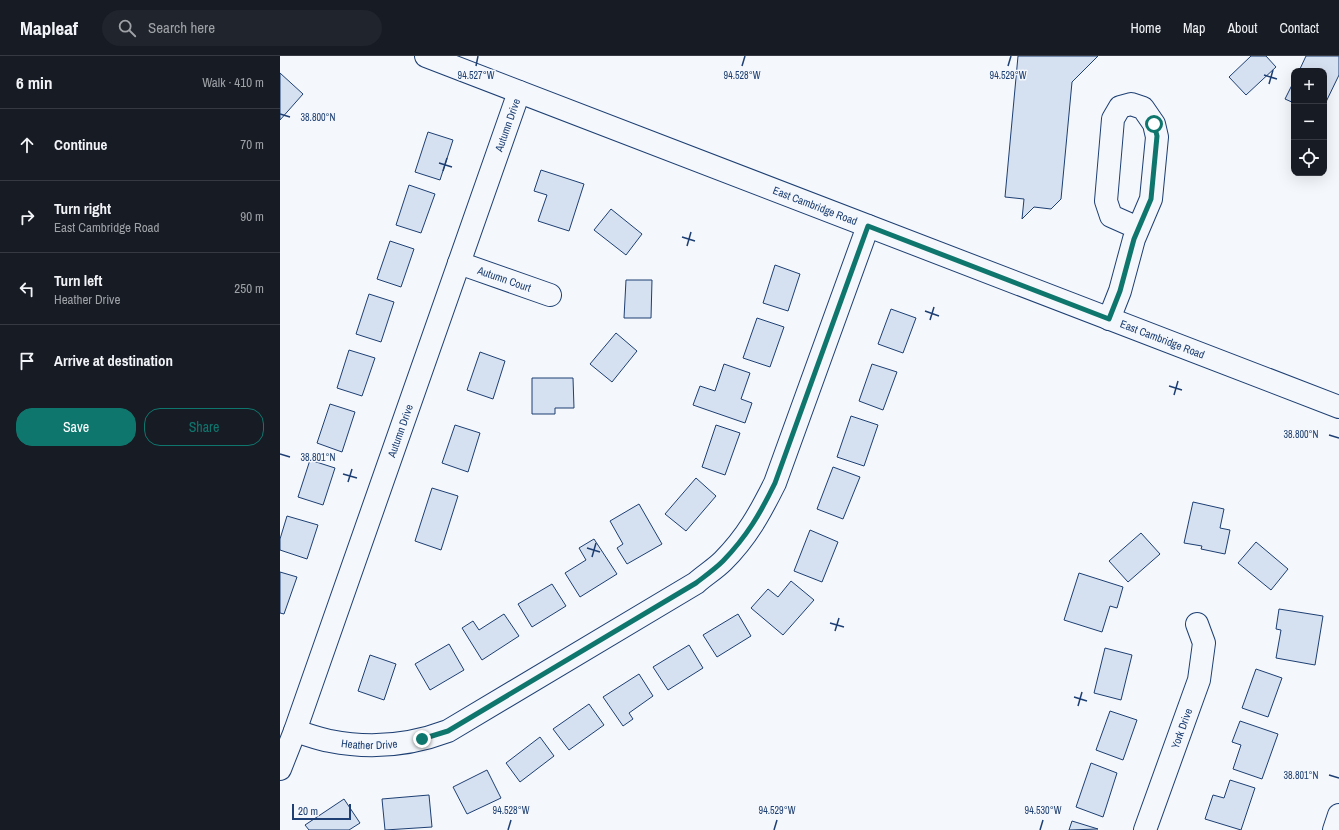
<!DOCTYPE html>
<meta charset="utf-8">
<style>
body{margin:0;font-family:"Archivo Narrow",sans-serif;background:#20242c;color:#f1f3f6}
.controls{position:absolute;right:12px;top:12px;display:grid;overflow:hidden;border-radius:8px;box-shadow:0 4px 16px #0002}
.controls button{width:36px;height:36px;display:grid;place-items:center;padding:0;border:0;border-bottom:1px solid #363941;background:#171b24;color:#f1f3f6;font:20px sans-serif}
.scale{position:absolute;left:12px;bottom:10px;width:59px;box-sizing:border-box;padding-left:4px;border:2px solid #1d3f73;border-top:0;font-size:11px;line-height:14px;white-space:nowrap;color:#1d3f73;-webkit-text-stroke:3px #f4f7fb;paint-order:stroke}
.stop{position:absolute;width:12px;height:12px;margin:-9px;border:3px solid #0f766e;border-radius:50%;background:#fff}
.stop.end{background:#0f766e;border-color:#fff;box-shadow:0 1px 4px #0008}
.list{margin:0;padding:0;list-style:none}
h2{display:flex;justify-content:space-between;align-items:center;height:52px;margin:0;padding:0 16px;font-size:17px}
h2 small{font-size:13px;font-weight:400;color:#9ea1a6}
.list li{display:grid;grid-template-columns:26px 1fr auto;gap:12px;align-items:center;box-sizing:border-box;height:72px;padding:0 16px;border-top:1px solid #363941}
.list b{display:block;font-size:15px;white-space:nowrap}
.list p{margin:0;font-size:13px;white-space:nowrap;color:#9ea1a6}
.list em{font-size:13px;font-style:normal;color:#9ea1a6}
.actions{display:flex;gap:8px;padding:12px 16px}
.actions a{flex:1;padding:9px 0;border:1px solid #0f766e;border-radius:16px;text-align:center;font-size:14px;color:#0f766e}
.actions .main{background:#0f766e;color:#fff}
.icon{flex:none;width:22px;height:22px;fill:none;stroke:currentColor;stroke-width:2;stroke-linecap:round;stroke-linejoin:round}
.map{position:relative;flex:none;width:1059px;height:774px;overflow:hidden}
header{display:flex;align-items:center;gap:24px;box-sizing:border-box;height:56px;padding:0 20px;background:#171b24;border-bottom:1px solid #363941}
header strong{font-size:19px}
nav{display:flex;gap:22px;margin-inline-start:auto;font-size:14px}
.search{width:280px;height:36px;background:#20242c;display:flex;align-items:center;gap:10px;box-sizing:border-box;padding:0 14px;border-radius:22px;color:#9ea1a6;font-size:15px}
main{display:flex}
aside{flex:1;background:#171b24}
.map>svg:first-child{display:block}
.building{fill:#d5e0f0;stroke:#1d3f73}
.lines{fill:none;stroke-linecap:round;stroke-linejoin:round}
.minor-casing{stroke:#1d3f73;stroke-width:24}
.major-casing{stroke:#1d3f73;stroke-width:24}
.minor{stroke:#f4f7fb;stroke-width:22}
.major{stroke:#f4f7fb;stroke-width:22}
.route{stroke:#0f766e;stroke-width:5}
.ticks{fill:none;stroke:#1d3f73;stroke-width:1.5}
.labels{text-anchor:middle;stroke-width:3;stroke-linejoin:round;paint-order:stroke}
.street-label{font-size:11px;fill:#1d3f73;stroke:#f4f7fb}
.ticks-label{font-size:10px;text-anchor:middle;fill:#1d3f73;stroke:#f4f7fb;stroke-width:3;stroke-linejoin:round;paint-order:stroke}
</style>
<header>
<strong>Mapleaf</strong>
<div class="search"><svg class="icon" aria-label="search" viewBox="0 0 24 24"><circle cx="10" cy="10" r="6"/><path d="M15 15l6 6"/></svg>Search here</div>
<nav><a>Home</a><a>Map</a><a>About</a><a>Contact</a></nav>
</header>
<main>
<aside>
<h2>6 min<small>Walk · 410 m</small></h2>
<ul class="list">
<li><svg class="icon" aria-label="ahead" viewBox="0 0 24 24"><path d="M12 20V5M6 11l6-6 6 6"/></svg><div><b>Continue</b></div><em>70 m</em></li>
<li><svg class="icon" aria-label="right" viewBox="0 0 24 24"><path d="M7 20v-9h11M14 6l5 5-5 5"/></svg><div><b>Turn right</b><p>East Cambridge Road</p></div><em>90 m</em></li>
<li><svg class="icon" aria-label="left" viewBox="0 0 24 24"><path d="M17 20v-9H6M10 6l-5 5 5 5"/></svg><div><b>Turn left</b><p>Heather Drive</p></div><em>250 m</em></li>
<li><svg class="icon" aria-label="arrive" viewBox="0 0 24 24"><path d="M6 21V4h12l-3 4 3 4H6"/></svg><div><b>Arrive at destination</b></div></li>
</ul>
<div class="actions"><a class="main">Save</a><a>Share</a></div>
</aside>
<div class="map">
<svg width="1059" height="774" viewBox="0 0 1059 774">
<rect width="100%" height="100%" fill="#f4f7fb"/>
<path class="building" d="M738,0h80l-26,26 -11,117 -10,10 -17,-2 -12,12 2,-20 -19,-2z
M971,0h15l10,11 -30,28 -17,-18z
M1026,0h33v19l-15,31v-35h-25z
M0,17l23,21 -23,26z
M1014,25v22l-9,-4z
M148,76l25,8 -13,40 -25,-8z
M261,114l43,14 -15,47 -31,-10 9,-26 -13,-4z
M129,129l26,9 -14,39 -25,-8z
M331,153l31,25 -16,21 -32,-25z
M110,185l24,8 -13,38 -24,-8z
M495,209l25,9 -12,37 -25,-8z
M346,224h26l-1,38h-27z
M89,238l25,8 -13,40 -25,-8z
M611,253l25,9 -13,35 -25,-9z
M477,262l27,9 -14,40 -27,-9z
M336,277l21,18 -25,31 -22,-18z
M69,294l26,8 -13,38 -25,-8z
M200,296l25,9 -12,38 -26,-9z
M444,308l26,9 -9,26 11,4 -7,20 -52,-18 7,-19 15,5z
M592,308l25,8 -14,38 -24,-9z
M252,322h41l1,30h-19v6h-23z
M50,348l25,8 -13,40 -25,-9z
M571,360l27,9 -14,41 -27,-9z
M175,369l25,8 -12,39 -26,-9z
M436,369l24,8 -15,42 -23,-8z
M30,404l25,8 -12,37 -25,-8z
M553,411l27,10 -17,42 -26,-10z
M416,422l20,18 -30,35 -21,-17z
M152,432l26,8 -17,54 -26,-9z
M913,446l31,7 -4,19 10,2 -5,24 -24,-5 1,-3 -18,-3z
M359,448l23,40 -35,20 -10,-16 6,-4 -13,-23z
M7,460l31,9 -11,34 -27,-9v-11z
M530,474l28,12 -16,40 -28,-11z
M861,477l19,21 -32,28 -19,-21z
M314,483l23,35 -37,23 -15,-24 21,-13 -7,-12z
M976,486l32,27 -17,21 -33,-27z
M0,516l17,5 -13,37 -4,-1z
M799,517l44,14 -6,21 -7,-2 -8,26 -38,-12z
M511,525l23,19 -31,35 -32,-27 17,-19 10,8z
M272,528l14,22 -34,21 -14,-23z
M999,553l44,7 -8,49 -39,-7 5,-28 -5,-1z
M224,558l15,22 -37,24 -20,-32 11,-7 6,9z
M458,558l13,22 -34,21 -14,-22z
M169,588l15,26 -34,20 -15,-26z
M409,589l14,23 -35,22 -15,-23z
M825,592l27,7 -11,45 -27,-7z
M90,599l26,9 -12,36 -26,-9z
M976,613l26,9 -14,39 -26,-9z
M359,618l14,22 -24,17 4,6 -10,7 -20,-29z
M309,648l15,21 -35,25 -16,-21z
M830,655l27,9 -14,40 -27,-10z
M960,665l38,13 -16,45 -29,-10 8,-24 -9,-3z
M260,681l14,19 -34,26 -14,-19z
M811,707l26,10 -14,44 -27,-10z
M207,714l14,28 -34,16 -14,-27z
M950,724l25,8 -14,42 -36,-11 8,-24 11,3z
M149,739l3,32 -47,3 -3,-31z
M64,743l16,24 -11,7h-40l-4,-5z
M792,765l26,8 -29,1z"/>
<g class="lines">
<g class="minor-casing">
<g id="minor">
<path id="s1" d="M146,0l913,351"/>
<path id="s2" d="M179,207l91,32"/>
<path d="M829,263l11,-28 14,-52 17,-40 6,-62 -3,-13 -11,-16 -12,-4 -11,3 -7,12 -7,82 5,15 27,12"/>
<path id="s3" d="M15,675c11,3 23,8 35,10 40,8 81,4 118,-10l248,-148c9,-8 19,-14 27,-22 24,-24 37,-48 52,-78l93,-257"/>
<path id="s4" d="M0,713l15,-38 224,-639"/>
<path id="s5" d="M865,774l54,-150 5,-37 -7,-19"/>
</g>
</g>
<g class="major-casing">
<path id="major" d="M1054,774l5,-15"/>
</g>
<use href="#minor" class="minor"/>
<use href="#major" class="major"/>
</g>
<g class="lines">
<path class="route" d="M142,683l26,-8 248,-148c9,-7 19,-14 27,-22 24,-25 37,-47 52,-78l93,-257 241,93 11,-28 14,-52 17,-40 6,-63 -3,-12"/>
</g>
<path class="ticks" d="M196,10l2,-10M462,10l3,-10M728,10l3,-10M984,19l13,4M989,28l4,-14M0,58l10,3M159,107l13,4M163,115l4,-13M402,181l13,4M407,190l4,-14M645,255l14,5M650,264l4,-13M889,330l13,4M894,339l4,-14M1049,379l10,3M0,398l10,3M63,418l14,4M68,426l4,-13M307,492l13,4M312,501l4,-14M550,567l14,4M555,575l4,-13M794,641l13,4M798,650l4,-14M1049,719l10,3M228,774l3,-10M494,774l3,-10M760,774l3,-10"/>
<g class="labels">
<g class="street-label">
<text dy="4" stroke="none"><textPath href="#s4" startOffset="683">Autumn Drive</textPath></text>
<text dy="4" stroke="none"><textPath href="#s1" startOffset="417">East Cambridge Road</textPath></text>
<text dy="4" stroke="none"><textPath href="#s2" startOffset="48">Autumn Court</textPath></text>
<text dy="4" stroke="none"><textPath href="#s1" startOffset="789">East Cambridge Road</textPath></text>
<text dy="4" stroke="none"><textPath href="#s4" startOffset="359">Autumn Drive</textPath></text>
<text dy="4" stroke="none"><textPath href="#s5" startOffset="108">York Drive</textPath></text>
<text dy="4" stroke="none"><textPath href="#s3" startOffset="76">Heather Drive</textPath></text>
</g>
</g>
<g class="ticks-label">
<text x="196" y="23">94.527°W</text>
<text x="462" y="23">94.528°W</text>
<text x="728" y="23">94.529°W</text>
<text x="38" y="65">38.800°N</text>
<text x="1021" y="382">38.800°N</text>
<text x="38" y="405">38.801°N</text>
<text x="1021" y="723">38.801°N</text>
<text x="231" y="758">94.528°W</text>
<text x="497" y="758">94.529°W</text>
<text x="763" y="758">94.530°W</text>
</g>
</svg>
<div class="controls">
<button>+</button>
<button>−</button>
<button><svg class="icon" aria-label="locate" viewBox="0 0 24 24"><circle cx="12" cy="12" r="6"/><path d="M12 2v4M12 18v4M2 12h4M18 12h4"/></svg></button>
</div>
<div class="scale">20 m</div>
<div class="stop" style="left:874px;top:68px"></div>
<div class="stop end" style="left:142px;top:683px"></div>
</div>
</main>
